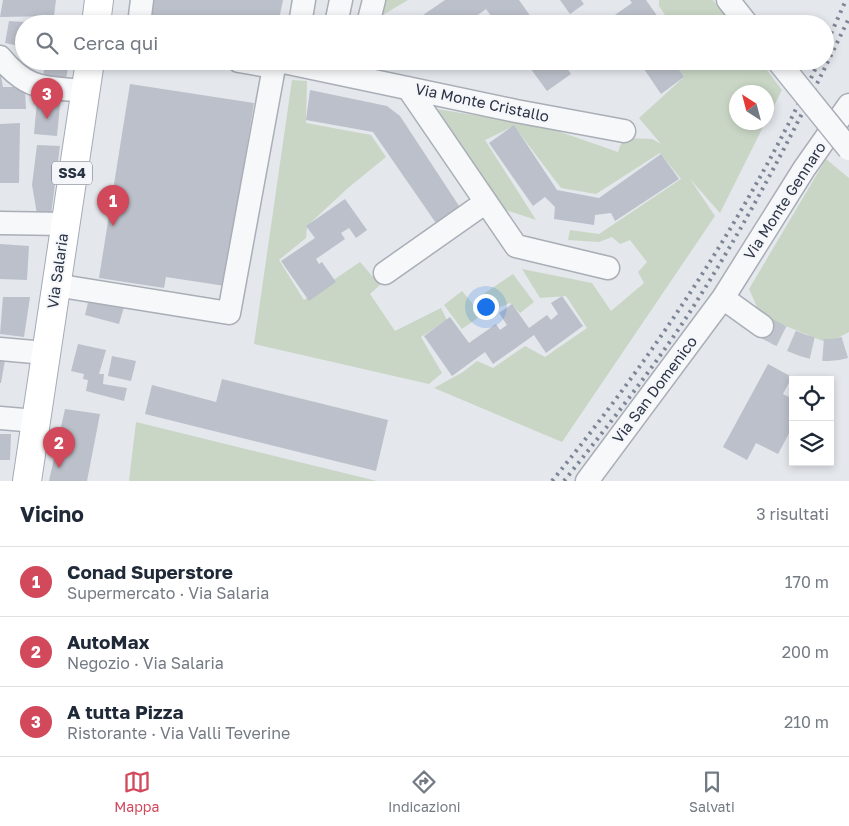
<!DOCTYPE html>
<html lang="it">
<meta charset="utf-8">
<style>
body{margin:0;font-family:"Golos Text",sans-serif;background:#f6f6f7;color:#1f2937}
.controls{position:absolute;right:15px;bottom:15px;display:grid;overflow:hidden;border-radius:0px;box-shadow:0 2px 8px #0003}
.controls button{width:45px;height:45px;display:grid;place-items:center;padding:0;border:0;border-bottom:1px solid #e0e1e3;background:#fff;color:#1f2937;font:25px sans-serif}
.compass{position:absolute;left:729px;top:85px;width:45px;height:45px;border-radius:50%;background:#fff;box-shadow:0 2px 8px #0003;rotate:324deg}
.you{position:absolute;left:485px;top:306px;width:18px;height:18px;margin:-12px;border:4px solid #fff;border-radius:50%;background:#1a73e8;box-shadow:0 0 0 8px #1a73e833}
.badge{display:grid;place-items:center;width:32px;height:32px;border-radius:50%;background:#d1495b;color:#fff;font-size:16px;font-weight:700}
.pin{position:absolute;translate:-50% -41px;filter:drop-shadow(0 1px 2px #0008)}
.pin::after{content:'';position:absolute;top:26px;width:18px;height:15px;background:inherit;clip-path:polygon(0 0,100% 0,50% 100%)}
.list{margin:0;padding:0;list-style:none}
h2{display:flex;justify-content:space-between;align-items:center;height:65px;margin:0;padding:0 20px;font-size:21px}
h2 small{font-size:16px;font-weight:400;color:#747a83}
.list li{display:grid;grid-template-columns:32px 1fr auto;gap:15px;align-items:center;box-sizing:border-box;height:70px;padding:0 20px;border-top:1px solid #e0e1e3}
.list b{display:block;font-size:19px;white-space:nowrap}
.list p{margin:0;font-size:16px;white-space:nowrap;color:#747a83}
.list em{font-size:16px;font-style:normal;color:#747a83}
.icon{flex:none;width:28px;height:28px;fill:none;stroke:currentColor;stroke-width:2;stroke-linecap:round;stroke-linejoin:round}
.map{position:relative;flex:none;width:849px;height:481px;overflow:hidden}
.search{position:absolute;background:#fff;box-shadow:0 2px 8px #0003;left:15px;right:15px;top:15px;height:55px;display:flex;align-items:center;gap:12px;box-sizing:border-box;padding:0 18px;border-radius:28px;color:#747a83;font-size:19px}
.sheet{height:275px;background:#fff}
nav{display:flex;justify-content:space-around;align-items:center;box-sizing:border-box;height:70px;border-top:1px solid #e0e1e3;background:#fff;font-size:14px;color:#747a83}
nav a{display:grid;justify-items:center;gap:2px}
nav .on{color:#d1495b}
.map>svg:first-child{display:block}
.green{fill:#c9d6c5}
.building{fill:#bbc0ca}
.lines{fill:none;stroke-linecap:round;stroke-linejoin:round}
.minor-tunnel{stroke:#bfc3cb;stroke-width:22;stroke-dasharray:22 11;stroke-linecap:butt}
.minor-casing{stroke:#a9aeb7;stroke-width:25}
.major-casing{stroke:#a3abb8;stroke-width:30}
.minor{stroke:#f7f8fa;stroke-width:22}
.major{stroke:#fff;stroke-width:28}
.rail{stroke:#7d8696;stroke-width:4;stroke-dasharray:2.5 5;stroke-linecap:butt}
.minor-bridge-casing{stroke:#a9aeb7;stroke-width:25;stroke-linecap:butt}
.minor-bridge{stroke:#f7f8fa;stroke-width:22}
.labels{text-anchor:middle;stroke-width:4;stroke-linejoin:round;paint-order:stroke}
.shield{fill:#f4f6f9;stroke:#676e7b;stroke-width:1}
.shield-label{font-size:14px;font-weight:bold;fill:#2b3445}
.street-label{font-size:15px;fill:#2b3445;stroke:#f4f6f9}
</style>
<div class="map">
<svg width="849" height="481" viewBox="0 0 849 481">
<rect width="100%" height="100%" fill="#e4e7ec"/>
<path class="green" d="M385,0h23l-27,16z
M659,0h54l18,24h-60l-12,-18z
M673,61h87l22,29 -15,30 -1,-28h-30v30l29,1 -45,90 -30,-34 25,37 -153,226 -128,-54 29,-16 14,-11 16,7 32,-22 20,11 42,-29 -21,-32 -26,2 -18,-29 70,14 19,28 33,-28 -6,-11 9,-10 -17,-22 -10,4 -8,-7 -13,5 -31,-2 2,-10 29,4 82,-55 -21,-26 -64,41 -35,-6 -47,-62 -29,14 51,80 -33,-11 -66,-100 109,18 72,25 5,-14 29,1 9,5 -22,-26 45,-41z
M292,80l15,1 -1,42 65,12 15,22 -38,31 -41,38 -1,12 -27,22 25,40 56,-38 20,23 -10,9 25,37 46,-23 6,12 -26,17 21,36 -13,11 -175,-40z
M826,159l23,19v154l-21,11 -67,-27 -12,-27z
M513,274l21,28 -14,11 -10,-10 -20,8 -11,-14z
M462,291l20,24 -20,14 -18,-24z
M136,422l241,59h-248z"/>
<path class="building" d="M3,0h53l-2,16 -54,1z
M153,0h130l-5,24h-129z
M445,0h74l17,24h-39l-11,-15 -21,15h-55z
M560,0h21l3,4 -14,10z
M630,0h16l17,24h-46l-5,-7 20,-14z
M9,21l15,1v25l-19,-4z
M45,61h24l-3,19 -23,-2z
M525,61h37l9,13 -24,17z
M650,61h23l11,16 -23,17 -17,-25 7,-6z
M0,71l3,16h22l1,22h-26z
M130,84l124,19 -29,183 -59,-9 -2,11 -65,-10z
M310,90l77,16 13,10 63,96 -25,14 -65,-94 -67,-12z
M37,102l23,2 -3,32 -23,-2z
M20,123l-1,60h-19v-59z
M514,125l43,65 42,8 62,-44 18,25 -64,42 -4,-8 -16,2 -1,10 -40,-6 1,-12 -10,-10 -12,9 -44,-63z
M37,145l23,1 -9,69 -14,-1 -5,-29z
M345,199l22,31 -11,8 -7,-10 -8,5 4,6 -29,20 3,5 3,-2 14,20 -27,19 -28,-40 34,-23 -9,-12z
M0,244l29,2 -2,34 -27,-1z
M562,296l21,30 -37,27 -12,-18 -41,29 -8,-12 -33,24 -28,-40 26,-19 19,26 27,-19 4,6 7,-5 -8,-12 13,-9 17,24 18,-13 4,5 7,-6 -7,-11z
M3,297h27l-6,40 -24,-3z
M89,298l35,9 -5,17 -34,-9z
M78,344l28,6 -7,24h5l-1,10 24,4 -3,13 -38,-10 2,-11 -5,-1 1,-5 -13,-3z
M112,356l24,5 -5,20 -23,-5z
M0,360h5l-4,23h-1z
M768,364l24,13 -9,17 10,5v27l-15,28 -22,-11 -9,17 -24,-13z
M222,379l166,41 -12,51 -231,-57 7,-29 64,17z
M65,409l35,5 -13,67h-38z
M0,434h11l-1,26h-10z"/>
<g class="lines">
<path class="minor-tunnel" d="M762,326c26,14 57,32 87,20"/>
<g class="minor-casing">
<path id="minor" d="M728,0l19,24
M139,24l3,-24
M300,24l4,-24
M336,24l5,-24
M368,24l6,-24
M0,57c28,34 44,30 85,34
M239,61l35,6 1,-6
M279,61l237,50 108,20
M408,88l108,158 92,22
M0,223l65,1
M385,273l101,-71
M55,285l174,28 45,-246
M723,298l39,28
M0,349l45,4
M0,418l36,3
M587,481l136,-183 81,-129 45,-64"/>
</g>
<g class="major-casing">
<path id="major" d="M96,24l3,-24
M27,481l63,-420"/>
</g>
<use href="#minor" class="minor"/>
<use href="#major" class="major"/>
<path class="rail" d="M825,47l21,-47
M552,481c105,-129 197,-268 267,-420
M564,481c40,-50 80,-101 116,-154 65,-98 118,-203 169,-309"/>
<g class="minor-bridge-casing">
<path id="minor-bridge" d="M778,61l71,88"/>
</g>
<use href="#minor-bridge" class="minor-bridge"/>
</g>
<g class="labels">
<rect class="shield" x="52" y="161.5" width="40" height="23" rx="4"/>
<g class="shield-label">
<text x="72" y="178">SS4</text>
</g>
<g class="street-label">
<text transform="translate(482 103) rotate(12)" y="5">Via Monte Cristallo</text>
<text transform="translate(785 201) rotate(-57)" y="5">Via Monte Gennaro</text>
<text transform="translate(58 271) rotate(-82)" y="5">Via Salaria</text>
<text transform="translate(655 390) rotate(-53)" y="5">Via San Domenico</text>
</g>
</g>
</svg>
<div class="controls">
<button><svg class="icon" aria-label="locate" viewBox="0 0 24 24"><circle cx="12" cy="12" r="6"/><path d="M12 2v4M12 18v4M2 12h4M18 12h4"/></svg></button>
<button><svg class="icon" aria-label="layers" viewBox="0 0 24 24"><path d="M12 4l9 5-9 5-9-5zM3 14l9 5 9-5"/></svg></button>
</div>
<svg class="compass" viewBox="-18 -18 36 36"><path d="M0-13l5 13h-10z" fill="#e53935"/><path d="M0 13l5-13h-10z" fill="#747a83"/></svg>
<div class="you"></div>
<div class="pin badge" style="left:113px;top:226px">1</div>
<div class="pin badge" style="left:59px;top:468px">2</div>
<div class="pin badge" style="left:47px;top:119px">3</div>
<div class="search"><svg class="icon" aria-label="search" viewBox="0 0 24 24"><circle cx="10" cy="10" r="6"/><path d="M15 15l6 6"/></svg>Cerca qui</div>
</div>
<section class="sheet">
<h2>Vicino<small>3 risultati</small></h2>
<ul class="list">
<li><span class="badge">1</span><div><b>Conad Superstore</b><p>Supermercato · Via Salaria</p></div><em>170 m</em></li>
<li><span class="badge">2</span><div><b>AutoMax</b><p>Negozio · Via Salaria</p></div><em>200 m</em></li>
<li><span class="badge">3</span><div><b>A tutta Pizza</b><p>Ristorante · Via Valli Teverine</p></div><em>210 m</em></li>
</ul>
</section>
<nav>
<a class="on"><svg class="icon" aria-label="map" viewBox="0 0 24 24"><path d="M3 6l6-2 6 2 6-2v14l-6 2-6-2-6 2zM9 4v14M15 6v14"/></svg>Mappa</a>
<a><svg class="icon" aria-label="directions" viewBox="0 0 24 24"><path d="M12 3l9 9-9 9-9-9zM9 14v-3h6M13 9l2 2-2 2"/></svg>Indicazioni</a>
<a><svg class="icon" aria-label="saved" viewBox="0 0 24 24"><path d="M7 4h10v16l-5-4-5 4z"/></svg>Salvati</a>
</nav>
